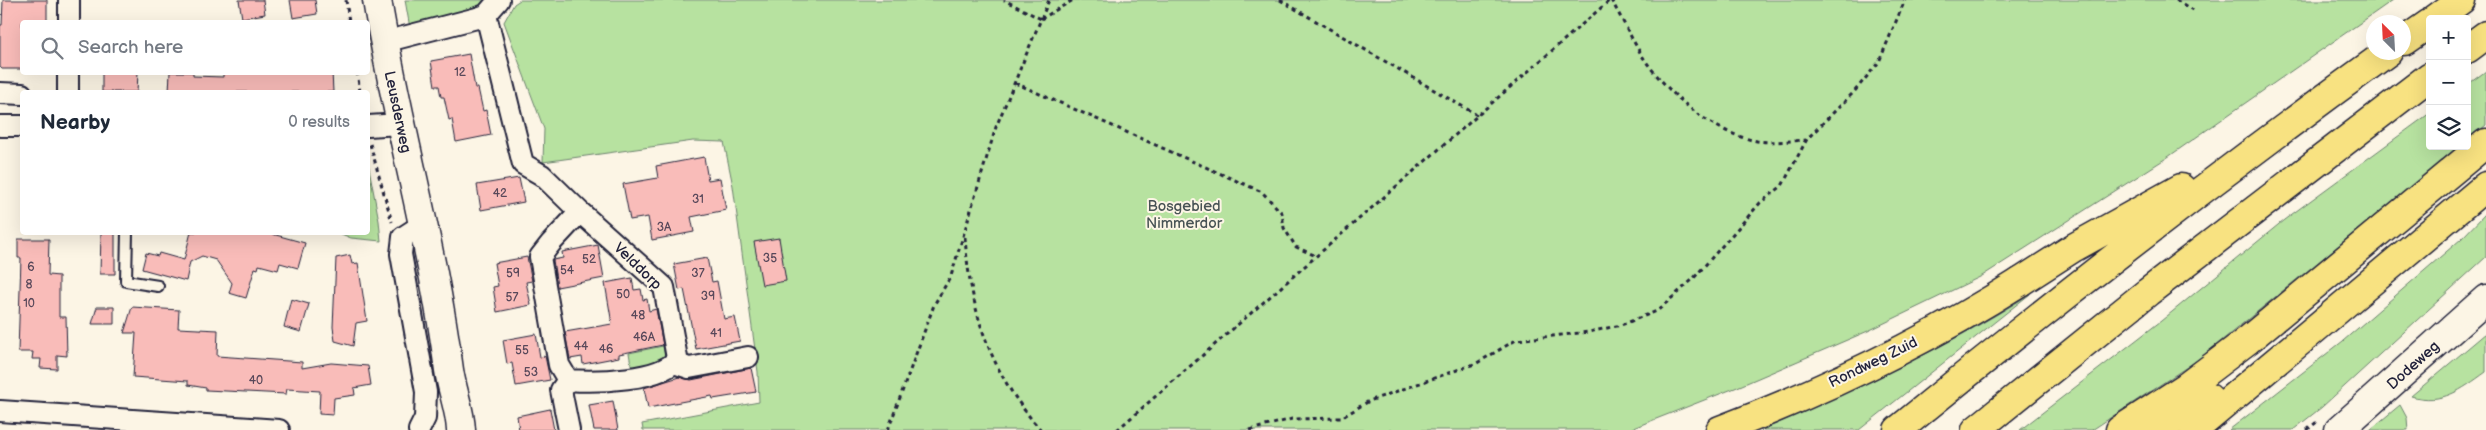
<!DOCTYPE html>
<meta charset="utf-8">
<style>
body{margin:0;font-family:"Balsamiq Sans",sans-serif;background:#f6f6f7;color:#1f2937}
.controls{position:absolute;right:15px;top:15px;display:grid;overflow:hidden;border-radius:5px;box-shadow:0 5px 20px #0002}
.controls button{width:45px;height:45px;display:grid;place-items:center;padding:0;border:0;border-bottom:1px solid #e0e1e3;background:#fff;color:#1f2937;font:25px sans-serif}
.compass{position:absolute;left:2366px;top:15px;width:45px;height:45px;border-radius:50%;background:#fff;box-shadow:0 5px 20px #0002;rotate:336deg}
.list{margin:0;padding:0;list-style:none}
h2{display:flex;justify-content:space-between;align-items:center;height:65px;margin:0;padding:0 20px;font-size:21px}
h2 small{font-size:16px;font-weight:400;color:#747a83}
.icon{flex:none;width:28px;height:28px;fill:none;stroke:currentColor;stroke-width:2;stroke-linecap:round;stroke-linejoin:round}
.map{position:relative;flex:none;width:2486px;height:430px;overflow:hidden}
.search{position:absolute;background:#fff;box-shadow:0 5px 20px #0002;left:20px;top:20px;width:350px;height:55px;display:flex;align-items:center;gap:12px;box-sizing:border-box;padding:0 18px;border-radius:5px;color:#747a83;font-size:19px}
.panel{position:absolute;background:#fff;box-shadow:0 5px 20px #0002;left:20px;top:90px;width:350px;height:145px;border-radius:5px}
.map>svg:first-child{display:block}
.green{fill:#b7e2a0;stroke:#6c826e}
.building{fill:#f9bcb9;stroke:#22223b}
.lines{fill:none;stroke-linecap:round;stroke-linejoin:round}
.lane-casing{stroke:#22223b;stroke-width:14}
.street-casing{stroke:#22223b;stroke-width:24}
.secondary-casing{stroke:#22223b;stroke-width:31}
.primary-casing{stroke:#22223b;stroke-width:31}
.highway-casing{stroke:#22223b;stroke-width:31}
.path{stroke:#22223b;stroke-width:3;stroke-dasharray:4 4;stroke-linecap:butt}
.lane{stroke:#fcf5e5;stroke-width:10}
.street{stroke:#fcf5e5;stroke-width:20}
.secondary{stroke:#fcf5e5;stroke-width:28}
.primary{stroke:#f8e281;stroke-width:28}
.highway{stroke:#f8e281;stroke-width:28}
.labels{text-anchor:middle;stroke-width:4;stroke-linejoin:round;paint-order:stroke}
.number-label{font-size:12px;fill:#58485a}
.street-label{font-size:15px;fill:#22223b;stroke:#fcf5e5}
.park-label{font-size:15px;fill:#475254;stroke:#fcf5e5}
</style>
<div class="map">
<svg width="2486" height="430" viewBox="0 0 2486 430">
<rect width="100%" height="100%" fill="#fcf5e5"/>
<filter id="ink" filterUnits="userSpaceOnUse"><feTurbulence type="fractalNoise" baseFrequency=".02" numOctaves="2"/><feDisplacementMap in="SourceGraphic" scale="10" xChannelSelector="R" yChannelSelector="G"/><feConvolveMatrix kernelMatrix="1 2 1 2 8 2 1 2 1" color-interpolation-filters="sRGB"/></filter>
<g filter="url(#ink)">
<path class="green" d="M405,0h86l-12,11 -69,17z
M520,0h1873l-225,157 -186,119 -114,55 -133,57 -107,42h-985l-1,-6 117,-22 -1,-30 -25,-186 -9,-44 -31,-1 -150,21 1,-33 -40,-107 10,-18z
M2486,71v54l-19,16v-56z
M2430,113v33h31l-262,213 -107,71h-72l141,-109 123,-101z
M368,163l11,58 2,20 -30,-3 -12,-5 29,-1z
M2486,213v44l-164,150 -29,23h-64l114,-89 118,-102z
M2030,294l-171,136h-98c92,-39 185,-82 269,-136z
M2486,333v39c-25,18 -44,33 -75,24z
M663,346l3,18 -34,6 -3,-17z
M2400,405l7,13 1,12h-38z"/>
<path class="building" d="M3,0h44v21l-25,1v47h-20l-2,-2v-42h2z
M239,0h24l2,14 -23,4z
M290,0h25l2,14 -24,4z
M469,54l6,34h3l5,23 3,-1 5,25 -35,7 -4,-23 -3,1 -5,-23h-3l-2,-11h-4l-4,-25z
M102,72h36l-1,20h-35z
M170,72h23v4l30,1v-5h109l1,20h-164z
M704,157l4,23 12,-2 6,32 -35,7 3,15 -42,8 -4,-23 -18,3 -7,-36 35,-6 -2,-12z
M519,178l5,24 -43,8 -4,-25z
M101,232h14v42h-15z
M191,232h74l40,11 -7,25 -18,-5 -2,7 -19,-5 -1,4 -3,-1 -9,30 -17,-5 3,-10 -16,-23 -14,-4 -12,6 -4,19 -44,-12 4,-16 12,3 1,-3 25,7z
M779,238l7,43 -24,4 -8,-43z
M18,239h31l-1,36 11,1v41h7l1,39 -10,-1v14l-17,-1 1,-9h-9l1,-7h-15l3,-94h-3z
M598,245l6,33 -47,9 -4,-27 10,-2 -1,-6z
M350,255l2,9 6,-1 9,58 -11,2 -3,23 -18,-5 -2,-14 3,-69z
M527,257l5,24 -6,1 5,23 -34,7 -4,-25 5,-1 -4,-23z
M707,258l5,24 5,-1 7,38 11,-2 5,24 -44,8 -12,-60 -5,1 -5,-26z
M632,278l2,12 7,-1 2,11 4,-1 2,12 7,-2 7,36 -44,9v3l-36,7 -1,-7 -12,2 -5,-27 47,-8 -7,-41z
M291,299l18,5 -8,28 -17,-5z
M97,307h17v17h-22z
M132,307l47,3 -1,18 40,2 -1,26 85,6v6l29,-5 37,3 3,19 -17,3 1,7 -21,3 -1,17 -14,-1 1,-23 -33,-2 -1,5 -80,-4v-2l-18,-3v-4l-55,-4 3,-44h-12z
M536,334l4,23 5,-1 5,24 -34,6 -4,-23 -5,1 -4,-24z
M751,368l5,24 -43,7 -1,-3 -64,12 -4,-20 35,-11 12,3z
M613,401l5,29h-24l-5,-25z
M550,409l4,21h-35l-2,-14z"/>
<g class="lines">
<g class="lane-casing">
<path id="lane" d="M127,232l-1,49 32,5"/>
</g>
<g class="street-casing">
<path id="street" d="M486,15l37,149 19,11 38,37 84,75 13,71c-12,23 -85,24 -109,22l-9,-15 -19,-108 11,-14 29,-31
M69,22v-22
M384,42l93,-24 9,-3 13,-15
M68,92v-20
M0,93l22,1
M0,126h22
M368,126l32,-2
M674,363l15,5 59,-11
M568,380l-7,10 8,40
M0,411l279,19
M419,430l6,-12 1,-26 -25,-138 2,-17 20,-13"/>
</g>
<g class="secondary-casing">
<path id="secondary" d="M377,0c20,124 56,246 72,370 3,21 11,39 12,60
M2339,430l147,-131"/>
</g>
<g class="primary-casing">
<path id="primary" d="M1720,430c103,-39 207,-89 300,-148"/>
</g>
<g class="highway-casing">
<path id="highway" d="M2435,19l26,-19
M2404,41l26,-18
M2467,49l19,-14
M2020,282l53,-34 108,-60
M1898,430c160,-131 323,-257 490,-378
M1976,430l172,-138 282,-216
M2120,430l66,-43 62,-47 238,-197
M2158,430l51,-32
M2194,430l292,-244"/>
</g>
<path class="path" d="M346,0l3,22
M1280,0l197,115
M1611,0c12,20 22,43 36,63 26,35 66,70 110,78 15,2 33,0 49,-1
M2176,0l20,12
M1041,19l32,-19
M1041,19l8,-19
M357,72l3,20
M1015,83l247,109 20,21 2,15 12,19 20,9
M370,144l22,78
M965,237c5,74 26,138 76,193
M888,430l46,-125 17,-29 45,-149 45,-108 -37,-19
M1117,430l493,-430
M1250,430l42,-11 49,-1 28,-17 108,-38 39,-23 73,-8 32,-7 36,-14 35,-31 68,-77 22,-17 25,-47 47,-47 25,-30 26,-62
M2307,430l11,-9"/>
<use href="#lane" class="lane"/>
<use href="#street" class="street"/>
<use href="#secondary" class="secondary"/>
<use href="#primary" class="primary"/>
<use href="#highway" class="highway"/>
</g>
</g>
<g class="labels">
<g class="number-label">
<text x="460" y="76">12</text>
<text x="500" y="197">42</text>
<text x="698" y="203">31</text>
<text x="664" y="231">3A</text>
<text x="770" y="262">35</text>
<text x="589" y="263">52</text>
<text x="31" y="271">6</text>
<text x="567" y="274">54</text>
<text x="513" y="277">59</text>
<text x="698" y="277">37</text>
<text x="29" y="288">8</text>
<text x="623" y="298">50</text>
<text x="708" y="300">39</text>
<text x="512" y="301">57</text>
<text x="29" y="307">10</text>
<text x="638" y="319">48</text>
<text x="716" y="337">41</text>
<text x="644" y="341">46A</text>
<text x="581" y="350">44</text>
<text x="606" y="353">46</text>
<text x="522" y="354">55</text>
<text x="531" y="376">53</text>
<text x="256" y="384">40</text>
</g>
<g class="street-label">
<text transform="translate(398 112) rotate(78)" y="5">Leusderweg</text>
<text transform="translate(638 266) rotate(44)" y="5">Velddorp</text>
<text transform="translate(1873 362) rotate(-26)" y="5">Rondweg Zuid</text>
<text transform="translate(2413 365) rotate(-42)" y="5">Dodeweg</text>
</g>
<g class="park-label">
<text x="1184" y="211">Bosgebied<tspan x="1184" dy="17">Nimmerdor</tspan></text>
</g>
</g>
</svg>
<div class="controls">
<button>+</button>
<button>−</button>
<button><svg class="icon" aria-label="layers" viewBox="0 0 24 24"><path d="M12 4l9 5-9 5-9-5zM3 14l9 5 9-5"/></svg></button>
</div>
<svg class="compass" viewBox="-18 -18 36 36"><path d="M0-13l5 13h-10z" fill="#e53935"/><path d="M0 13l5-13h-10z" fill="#747a83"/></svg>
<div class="search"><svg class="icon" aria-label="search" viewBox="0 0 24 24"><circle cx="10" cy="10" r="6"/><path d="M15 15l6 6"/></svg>Search here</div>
<section class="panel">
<h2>Nearby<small>0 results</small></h2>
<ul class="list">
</ul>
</section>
</div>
